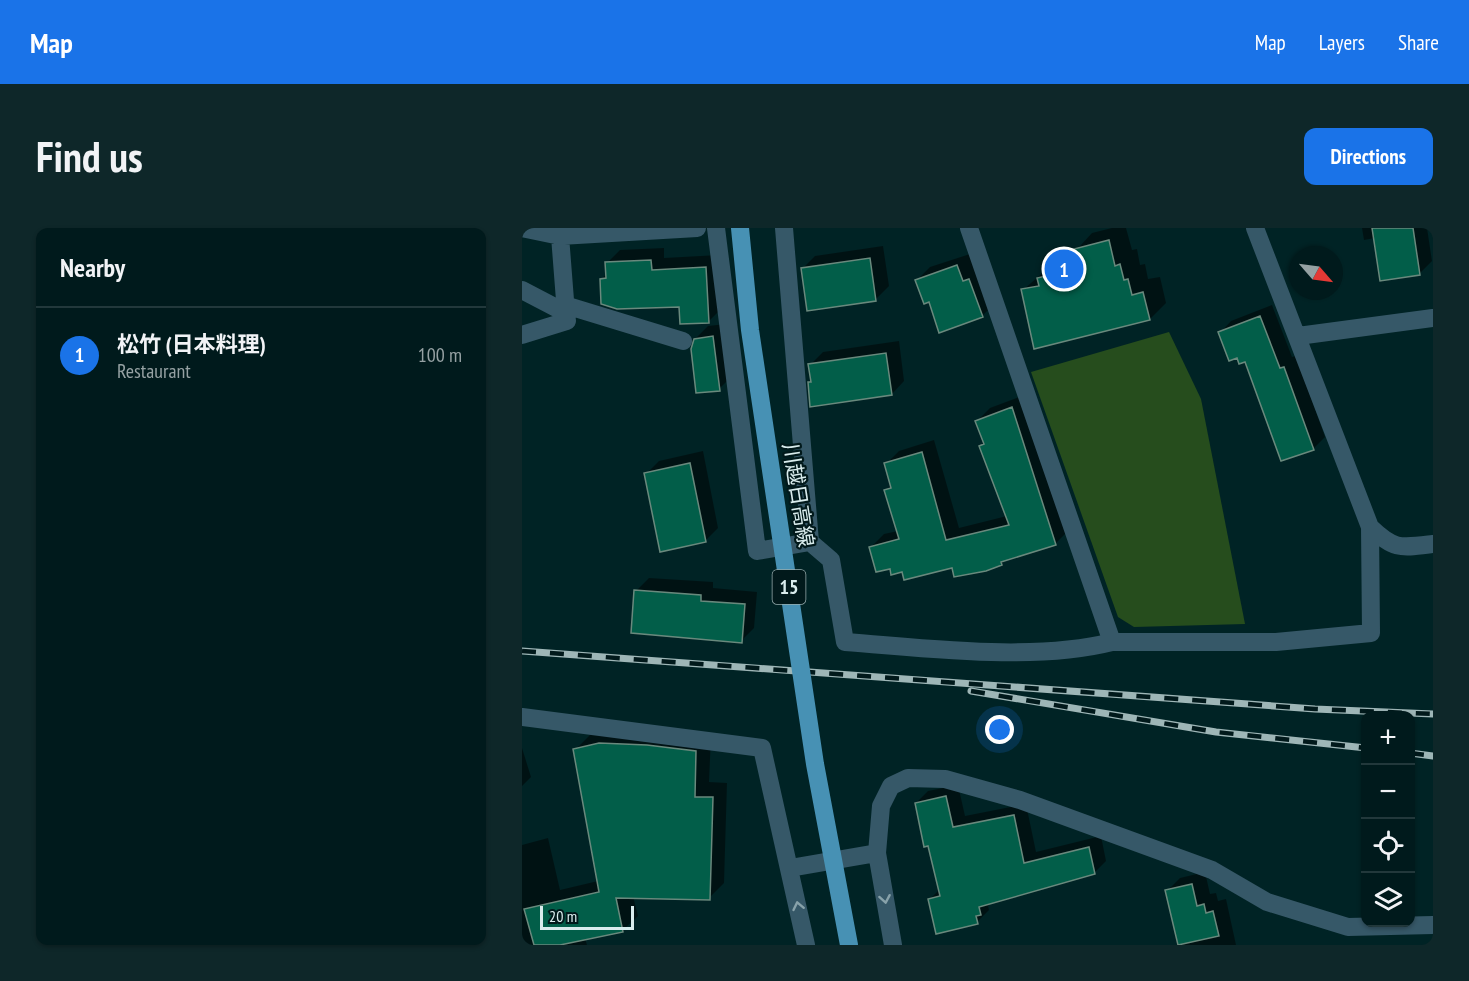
<!DOCTYPE html>
<meta charset="utf-8">
<style>
body{margin:0;font-family:"PT Sans Narrow","Noto Sans JP",sans-serif;background:#0e2729;color:#f1f3f6}
.controls{position:absolute;right:18px;bottom:18px;display:grid;overflow:hidden;border-radius:12px;box-shadow:0 2px 4px #0004}
.controls button{width:54px;height:54px;display:grid;place-items:center;padding:0;border:0;border-bottom:2px solid #22383b;background:#001a1c;color:#f1f3f6;font:30px sans-serif}
.compass{position:absolute;left:767px;top:18px;width:54px;height:54px;border-radius:50%;background:#001a1c;box-shadow:0 2px 4px #0004;rotate:118deg}
.scale{position:absolute;left:18px;bottom:15px;width:94px;box-sizing:border-box;padding-left:6px;border:3px solid #d9eced;border-top:0;font-size:16px;line-height:21px;white-space:nowrap;color:#d9eced;-webkit-text-stroke:4px #01191b;paint-order:stroke}
.you{position:absolute;left:478px;top:502px;width:21px;height:21px;margin:-15px;border:4px solid #fff;border-radius:50%;background:#1a73e8;box-shadow:0 0 0 9px #1a73e833}
.badge{display:grid;place-items:center;width:39px;height:39px;border-radius:50%;background:#1a73e8;color:#fff;font-size:20px;font-weight:700}
.pin{position:absolute;translate:-50% -50%;border:3px solid #fff;box-shadow:0 2px 6px #0006}
.list{margin:0;padding:0;list-style:none}
h2{display:flex;justify-content:space-between;align-items:center;height:78px;margin:0;padding:0 24px;font-size:26px}
h2 small{font-size:20px;font-weight:400;color:#95a1a3}
.list li{display:grid;grid-template-columns:39px 1fr auto;gap:18px;align-items:center;box-sizing:border-box;height:96px;padding:0 24px;border-top:2px solid #22383b}
.list b{display:block;font-size:22px;white-space:nowrap}
.list p{margin:0;font-size:20px;white-space:nowrap;color:#95a1a3}
.list em{font-size:20px;font-style:normal;color:#95a1a3}
.icon{flex:none;width:33px;height:33px;fill:none;stroke:currentColor;stroke-width:2;stroke-linecap:round;stroke-linejoin:round}
.map{position:relative;flex:none;width:911px;height:717px;overflow:hidden;border-radius:12px}
header{display:flex;align-items:center;gap:36px;box-sizing:border-box;height:84px;padding:0 30px;background:#1a73e8;color:#fff}
header strong{font-size:28px}
nav{display:flex;gap:33px;margin-inline-start:auto;font-size:21px}
.intro{display:flex;align-items:center;justify-content:space-between;box-sizing:border-box;height:144px;padding:0 36px}
h1{margin:0;font-size:42px}
.button{padding:15px 27px;border-radius:12px;background:#1a73e8;color:#fff;font-size:21px;font-weight:700}
main{display:flex;gap:36px;padding:0 36px}
aside{flex:1;background:#001a1c;border-radius:12px;box-shadow:0 2px 4px #0004}
.map>svg:first-child{display:block}
.green{fill:#264d1d}
.shadow{fill:#0007}
.building{fill:#025e49;stroke:#69897d;stroke-width:1.5}
.lines{fill:none;stroke-linecap:round;stroke-linejoin:round}
.minor{stroke:#365868;stroke-width:18}
.rail-casing{stroke:#9eb6b7;stroke-width:7}
.rail{stroke:#01191b;stroke-width:4.5;stroke-dasharray:14;stroke-linecap:butt}
.major-bridge{stroke:#4791b4;stroke-width:18}
.oneway{stroke:#88a2aa}
.labels{text-anchor:middle;stroke-width:4.5;stroke-linejoin:round;paint-order:stroke}
.shield{fill:#01191b;stroke:#98adae;stroke-width:1.5}
.shield-label{font-size:20px;font-weight:bold;fill:#d9eced}
.street-label{font-size:21px;fill:#d9eced;stroke:#01191b}
</style>
<header>
<strong>Map</strong>
<nav><a>Map</a><a>Layers</a><a>Share</a></nav>
</header>
<div class="intro"><h1>Find us</h1><a class="button">Directions</a></div>
<main>
<aside>
<h2>Nearby<small></small></h2>
<ul class="list">
<li><span class="badge">1</span><div><b>松竹 (日本料理)</b><p>Restaurant</p></div><em>100 m</em></li>
</ul>
</aside>
<div class="map">
<svg width="911" height="717" viewBox="0 0 911 717">
<rect width="100%" height="100%" fill="#002325"/>
<path class="green" d="M647,104l32,67 44,225 -111,3 -16,-10 -87,-245z"/>
<path class="shadow" d="M590,0h14l6,22 5,-1 3,16 5,-1 3,15 12,-2 6,26 -16,16 -127,-29 32,-28 13,-3 24,-26z
M840,0h65l5,33 -13,13 -44,-36 -11,2z
M361,18l6,40 -13,13 -73,-31 12,-12z
M142,20v10l55,-3 3,53 -13,13 -29,-16 -79,-26 7,-6 -1,-10 13,-13z
M448,26l25,49 -13,13 -52,-16 -13,-20 13,-13z
M750,77l20,52 4,-1 29,81 -12,12 -67,-89 -26,-27 11,-12z
M204,96l6,52 -13,13 -24,-50 13,-13z
M377,113l5,40 -12,13 -82,-11 2,-3 -2,-15 13,-13z
M503,167l43,136 -13,13 -49,15 -5,5 -97,6 -13,-3 -20,-20 13,-13 14,-3 -12,-40 5,-6 -5,-21 13,-13 35,-11 25,88 48,-12 -26,-70 4,-3 -8,-22 13,-13z
M181,223l15,77 -13,13 -59,-67 13,-13z
M127,350l64,4v6l44,4 -3,36 -13,13 -105,-50z
M68,507l121,1 -2,46 18,1 -3,100 -15,15 -76,-2 5,20 -16,15 -37,7 2,7h-65v-100l26,-7 12,52 38,-9 -23,-131z
M0,520l9,29 -9,9z
M436,557l7,31 61,-12 10,48 65,-16 5,25 -12,12 -103,30 -3,3 1,4 -12,12 -48,-22 11,-11 -24,-86 12,-12z
M683,644l5,22 6,-1 2,8 8,-2 10,46h-55l-14,-54 13,-13z"/>
<path class="building" d="M850,0h41l7,47 -40,6z
M587,12l6,26 5,-2 4,16 4,-1 4,16 11,-3 7,28 -116,29 -13,-60 18,-3 -2,-8 31,-7 -3,-10 11,-3 -2,-9z
M348,30l6,43 -69,10 -6,-43z
M129,32l1,10 54,-3 3,56 -29,1 -1,-17 -62,2 -16,-5 -1,-25 6,-1 -1,-16z
M435,37l6,16 6,-2 14,38 -44,16 -10,-31 -5,2 -9,-24z
M738,88l20,52 4,-1 30,83 -33,11 -36,-99 -6,2 -2,-6 -8,3 -11,-29z
M191,108l7,55 -24,2 -5,-44 3,-10z
M364,125l6,42 -82,12 -2,-25h3l-3,-18z
M490,179l44,138 -55,17 1,3 -16,6 -32,6 -2,-9 -48,12 -2,-8 -11,3 -1,-6 -14,3 -7,-25 30,-8 -15,-49 7,-2 -7,-25 38,-11 24,88 63,-15 -30,-79 5,-2 -9,-23z
M168,235l16,79 -46,10 -16,-79z
M112,362l67,5v6l44,3 -3,39 -111,-10z
M77,515l48,2 49,6 -1,46h18l-3,103 -94,-2 7,34 -63,13h-26l-10,-36 75,-17 -26,-143z
M424,568l7,31 61,-12 10,48 65,-16 6,27 -116,33 2,8 -5,1 2,8 -42,10 -8,-35 12,-3 -12,-50 -4,1 -9,-44z
M670,656l5,22 7,-2 2,9 7,-2 6,25 -41,9 -13,-55z"/>
<g class="lines">
<path class="minor" d="M0,0l38,8 137,-8
M194,0l41,323 53,-9
M262,0l26,314 21,18 14,82c82,6 188,20 267,0
M447,0l143,414h164l95,-9 -1,-106
M733,0l115,299c24,23 30,21 63,17
M38,8l6,77
M0,62l44,23 1,8 -45,14
M43,77l118,36
M776,108l135,-18
M0,489l240,31 44,197
M268,640l87,-15
M371,717l-16,-92 4,-47 10,-20 17,-8 37,1 75,21 192,70 55,32 81,25 85,-2"/>
<g class="rail-casing">
<path id="rail" d="M0,423l793,58 118,5
M449,463l245,41 150,16
M888,525l23,3"/>
</g>
<use href="#rail" class="rail"/>
<path class="major-bridge" d="M218,0l10,102 65,434 34,181"/>
</g>
<defs><path id="oneway-chevron" d="M-2-3.5L2.5 0L-2 3.5" fill="none" stroke-width="1.6" stroke-linecap="round" stroke-linejoin="round" transform="scale(1.5)"/></defs>
<g class="oneway">
<use href="#oneway-chevron" transform="translate(363 671) rotate(80)"/>
<use href="#oneway-chevron" transform="translate(276 678) rotate(-102)"/>
</g>
<g class="labels">
<rect class="shield" x="250.5" y="342" width="33" height="34" rx="4.5"/>
<g class="shield-label">
<text x="267" y="366">15</text>
</g>
<g class="street-label">
<text transform="translate(276 267) rotate(81)" y="7">川越日高線</text>
</g>
</g>
</svg>
<div class="controls">
<button>+</button>
<button>−</button>
<button><svg class="icon" aria-label="locate" viewBox="0 0 24 24"><circle cx="12" cy="12" r="6"/><path d="M12 2v4M12 18v4M2 12h4M18 12h4"/></svg></button>
<button><svg class="icon" aria-label="layers" viewBox="0 0 24 24"><path d="M12 4l9 5-9 5-9-5zM3 14l9 5 9-5"/></svg></button>
</div>
<svg class="compass" viewBox="-18 -18 36 36"><path d="M0-13l5 13h-10z" fill="#e53935"/><path d="M0 13l5-13h-10z" fill="#95a1a3"/></svg>
<div class="scale">20 m</div>
<div class="you"></div>
<div class="pin badge" style="left:542px;top:41px">1</div>
</div>
</main>
